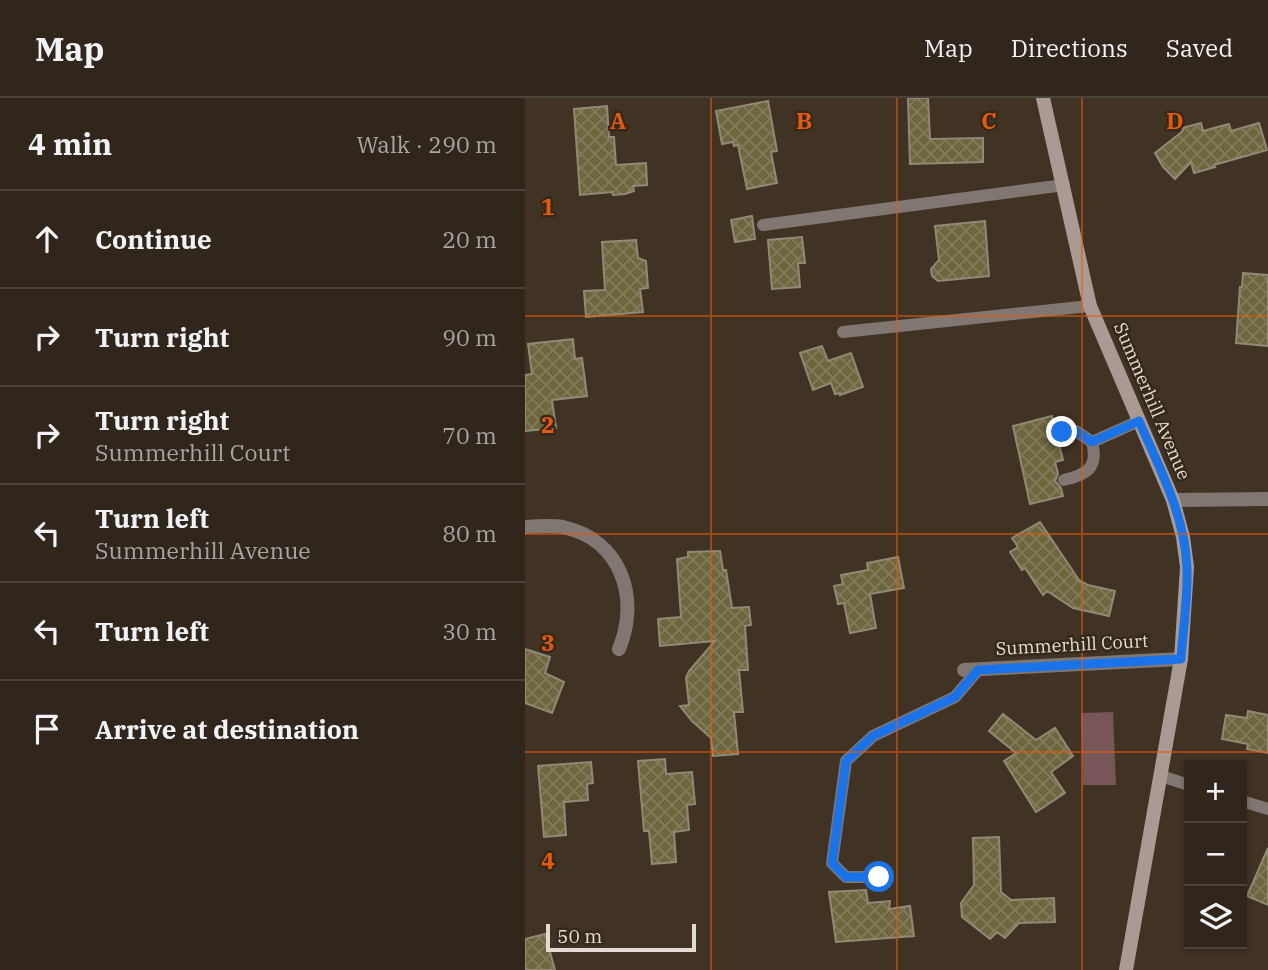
<!DOCTYPE html>
<meta charset="utf-8">
<style>
body{margin:0;font-family:"IBM Plex Serif",serif;background:#382e24;color:#f1f3f6}
.controls{position:absolute;right:21px;bottom:21px;display:grid;overflow:hidden;border-radius:0px;box-shadow:0 2px 5px #0004}
.controls button{width:63px;height:63px;display:grid;place-items:center;padding:0;border:0;border-bottom:2px solid #4b433a;background:#30261b;color:#f1f3f6;font:35px sans-serif}
.scale{position:absolute;left:21px;bottom:18px;width:150px;box-sizing:border-box;padding-left:7px;border:4px solid #e3dbd1;border-top:0;font-size:19px;line-height:24px;white-space:nowrap;color:#e3dbd1;-webkit-text-stroke:5px #35291a;paint-order:stroke}
.stop{position:absolute;width:21px;height:21px;margin:-16px;border:5px solid #1a73e8;border-radius:50%;background:#fff}
.stop.end{background:#1a73e8;border-color:#fff;box-shadow:0 2px 7px #0008}
.list{margin:0;padding:0;list-style:none}
h2{display:flex;justify-content:space-between;align-items:center;height:91px;margin:0;padding:0 28px;font-size:30px}
h2 small{font-size:23px;font-weight:400;color:#a8a5a3}
.list li{display:grid;grid-template-columns:46px 1fr auto;gap:21px;align-items:center;box-sizing:border-box;height:98px;padding:0 28px;border-top:2px solid #4b433a}
.list b{display:block;font-size:26px;white-space:nowrap}
.list p{margin:0;font-size:23px;white-space:nowrap;color:#a8a5a3}
.list em{font-size:23px;font-style:normal;color:#a8a5a3}
.icon{flex:none;width:38px;height:38px;fill:none;stroke:currentColor;stroke-width:2;stroke-linecap:round;stroke-linejoin:round}
.map{position:relative;flex:none;width:743px;height:872px;overflow:hidden}
header{display:flex;align-items:center;gap:42px;box-sizing:border-box;height:98px;padding:0 35px;background:#30261b;border-bottom:2px solid #4b433a}
header strong{font-size:33px}
nav{display:flex;gap:38px;margin-inline-start:auto;font-size:24px}
main{display:flex}
aside{flex:1;background:#30261b}
.map>svg:first-child{display:block}
.grass{fill:#785658}
.building{fill:url(#building-cross-hatch);stroke:#8f8a75;stroke-width:2}
.lines{fill:none;stroke-linecap:round;stroke-linejoin:round}
.lane{stroke:#807672;stroke-width:12}
.street{stroke:#807672;stroke-width:14}
.secondary{stroke:#aa9a94;stroke-width:14}
.route{stroke:#1a73e8;stroke-width:9}
.grid{fill:none;stroke:#e8590c;stroke-width:2;stroke-opacity:0.55}
.labels{text-anchor:middle;stroke-width:5;stroke-linejoin:round;paint-order:stroke}
.street-label{font-size:18px;fill:#e3dbd1;stroke:#35291a}
.grid-label{font-size:23px;text-anchor:middle;font-weight:bold;fill:#e8590c;stroke:#35291a;stroke-width:5;stroke-linejoin:round;paint-order:stroke}
</style>
<header>
<strong>Map</strong>
<nav><a>Map</a><a>Directions</a><a>Saved</a></nav>
</header>
<main>
<aside>
<h2>4 min<small>Walk · 290 m</small></h2>
<ul class="list">
<li><svg class="icon" aria-label="ahead" viewBox="0 0 24 24"><path d="M12 20V5M6 11l6-6 6 6"/></svg><div><b>Continue</b></div><em>20 m</em></li>
<li><svg class="icon" aria-label="right" viewBox="0 0 24 24"><path d="M7 20v-9h11M14 6l5 5-5 5"/></svg><div><b>Turn right</b></div><em>90 m</em></li>
<li><svg class="icon" aria-label="right" viewBox="0 0 24 24"><path d="M7 20v-9h11M14 6l5 5-5 5"/></svg><div><b>Turn right</b><p>Summerhill Court</p></div><em>70 m</em></li>
<li><svg class="icon" aria-label="left" viewBox="0 0 24 24"><path d="M17 20v-9H6M10 6l-5 5 5 5"/></svg><div><b>Turn left</b><p>Summerhill Avenue</p></div><em>80 m</em></li>
<li><svg class="icon" aria-label="left" viewBox="0 0 24 24"><path d="M17 20v-9H6M10 6l-5 5 5 5"/></svg><div><b>Turn left</b></div><em>30 m</em></li>
<li><svg class="icon" aria-label="arrive" viewBox="0 0 24 24"><path d="M6 21V4h12l-3 4 3 4H6"/></svg><div><b>Arrive at destination</b></div></li>
</ul>
</aside>
<div class="map">
<svg width="743" height="872" viewBox="0 0 743 872">
<defs>
<pattern id="building-cross-hatch" width="8" height="8" patternUnits="userSpaceOnUse" patternTransform="scale(1.75)"><rect width="8" height="8" fill="#6e663e"/><path d="M0 0l8 8M0 8l8-8" fill="none" stroke="#837b59"/></pattern>
</defs>
<rect width="100%" height="100%" fill="#403324"/>
<path class="grass" d="M588,614l3,73h-33l-2,-72z"/>
<path class="building" d="M383,0h20l2,41 53,-1v24l-73,2z
M243,3l9,50 -6,1 6,31 -30,6 -9,-44 -4,1 -1,-4 -11,2 -6,-33z
M82,8l2,31h5l2,28 30,-2 1,22 -14,1 1,5 -9,3 -12,1 -1,-3 -32,3 -6,-86z
M676,25l2,8 26,-7 2,7 28,-8 8,27 -53,15 1,2 -21,6 -3,-11 -16,17 -12,-12 -8,-14 28,-22 -1,-3z
M227,118l3,23 -20,3 -4,-22z
M460,123l4,55 -51,5 -6,-5 -1,-7 8,-9 -4,-34z
M277,139l3,26h-7l2,24 -28,2 -4,-49z
M111,142l2,18 8,3 2,27 -8,1 3,23 -57,5 -2,-26 21,-1 -3,-48z
M718,175l25,2v71l-32,-3 4,-56h2z
M48,241l2,20 7,-1 5,38 -35,4 4,28 -31,3v-56l7,-1 -4,-30z
M297,248l6,15 23,-8 12,34 -23,8v-2l-5,1 -4,-11 -18,7 -13,-37z
M527,318l3,11 -2,6 5,7 5,20 -8,2 3,12 -3,7 6,7 2,8 -33,8 -17,-78z
M515,424l39,58 9,5 27,6 -6,25 -36,-8 -26,-17 -4,4 -18,-27 -3,2 -12,-18 8,-5 -6,-9z
M195,453l3,19h3l6,38 17,-1 2,18 -6,1 3,44h-9l4,42h-9l4,42 -25,2 -2,-18 -19,-17 -12,-15 9,-1 -3,-27 3,-7 26,-30 -55,5 -2,-27 23,-2 -4,-58 11,-2v-5z
M373,459l6,31 -34,6 6,34 -26,5 -6,-30 -6,1 -4,-18 9,-2 -2,-9 27,-5 -1,-7z
M0,551l25,8 -5,16 19,9 -12,31 -27,-10z
M723,613l20,4v38l-21,-4 1,-5 -26,-5 4,-24 21,3z
M478,616l33,26 19,-12 18,28 -22,16 14,21 -29,19 -32,-51 12,-8 -27,-22z
M140,661l1,15 26,-2 3,32 -8,1 2,25 -15,2 2,30 -24,2 -3,-33h-5l-6,-70z
M66,664l2,21 -6,1 1,16 -24,2 2,33 -22,2 -6,-71z
M474,739l2,55 10,8 43,-2 1,24 -36,1 -14,15 -8,-6 -7,7 -28,-22 -1,-14 13,-18 -1,-47z
M743,750v57l-21,-9z
M341,792l2,13 22,-2 -1,8 21,-3 4,30 -78,6 -7,-50z
M20,836l10,36h-30v-31z"/>
<g class="lines">
<path class="lane" d="M238,127l301,-40
M318,234l247,-26
M537,334l14,-1 16,11 47,-21
M539,382c22,-5 35,-12 28,-38
M636,678l28,9
M717,703l26,8
M354,779h-33l-14,-14 14,-102 27,-25 82,-39 23,-27"/>
<path class="street" d="M648,402l95,-1
M0,429c13,-1 26,-2 38,0 59,13 77,72 56,122
M439,572l217,-11"/>
<path class="secondary" d="M518,0l47,208 83,194 10,37 4,30 -6,92 -55,311"/>
</g>
<g class="lines">
<path class="route" d="M354,779h-33l-14,-14 14,-102 27,-25 82,-39 23,-27 203,-11c2,-30 7,-61 6,-91 -2,-53 -28,-101 -48,-147l-47,21 -16,-11 -14,1"/>
</g>
<path class="grid" d="M186,0v872M372,0v872M557,0v872M0,218h743M0,436h743M0,654h743"/>
<g class="labels">
<g class="street-label">
<text transform="translate(627 303) rotate(67)" y="6">Summerhill Avenue</text>
<text transform="translate(547 547) rotate(-3)" y="6">Summerhill Court</text>
</g>
</g>
<g class="grid-label">
<text x="93" y="31">A</text>
<text x="279" y="31">B</text>
<text x="464" y="31">C</text>
<text x="650" y="31">D</text>
<text x="23" y="117">1</text>
<text x="23" y="335">2</text>
<text x="23" y="553">3</text>
<text x="23" y="771">4</text>
</g>
</svg>
<div class="controls">
<button>+</button>
<button>−</button>
<button><svg class="icon" aria-label="layers" viewBox="0 0 24 24"><path d="M12 4l9 5-9 5-9-5zM3 14l9 5 9-5"/></svg></button>
</div>
<div class="scale">50 m</div>
<div class="stop" style="left:354px;top:779px"></div>
<div class="stop end" style="left:537px;top:334px"></div>
</div>
</main>
